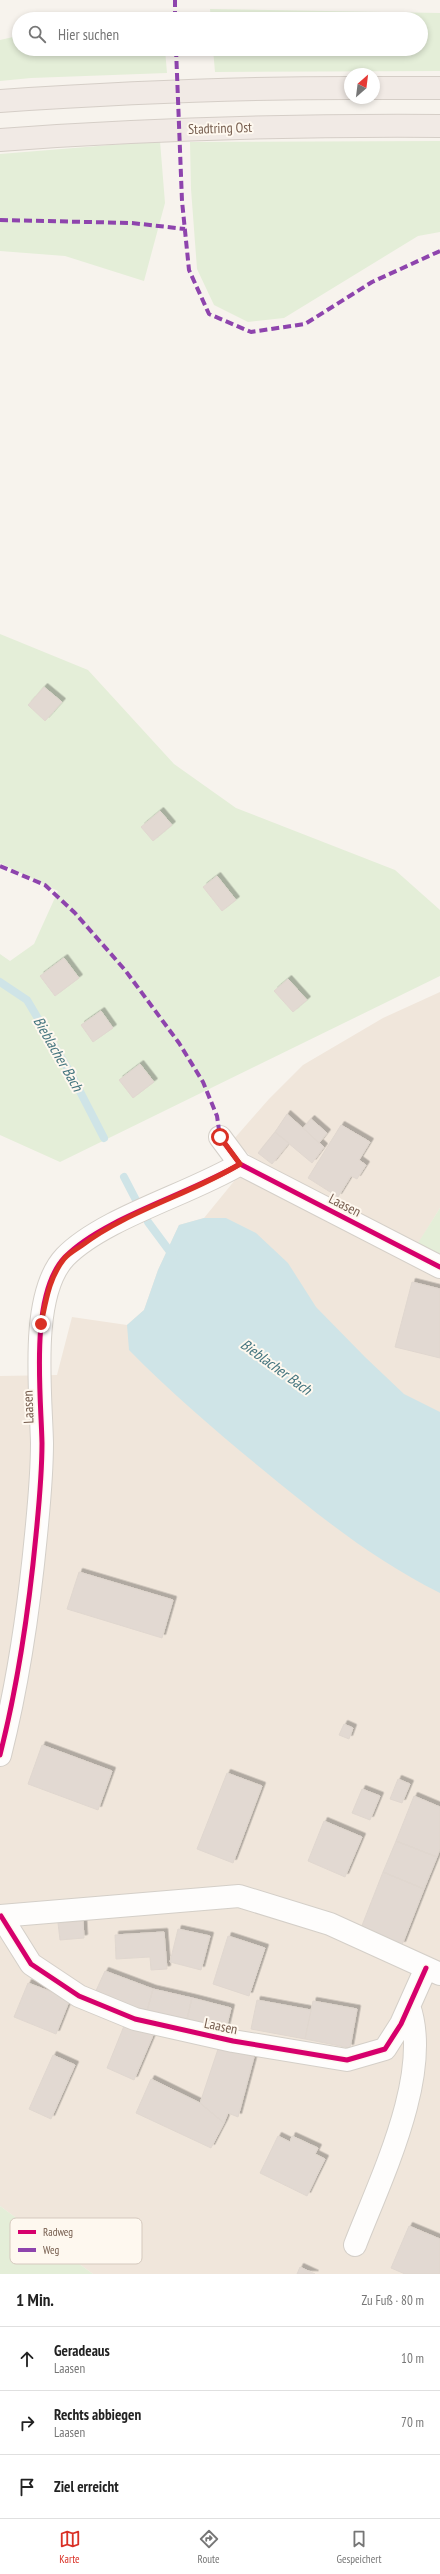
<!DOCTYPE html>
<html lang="de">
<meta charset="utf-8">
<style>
body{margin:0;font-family:"PT Sans Narrow",sans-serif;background:#f2f2f2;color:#222}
.compass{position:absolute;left:344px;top:68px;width:36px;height:36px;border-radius:50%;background:#fff;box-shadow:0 2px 6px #0003;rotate:28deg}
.stop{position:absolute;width:12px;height:12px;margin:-9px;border:3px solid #d93025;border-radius:50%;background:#fff}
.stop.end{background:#d93025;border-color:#fff;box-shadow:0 1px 4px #0008}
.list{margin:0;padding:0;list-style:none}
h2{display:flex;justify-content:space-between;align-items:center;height:52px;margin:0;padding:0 16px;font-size:17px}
h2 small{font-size:13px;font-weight:400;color:#767676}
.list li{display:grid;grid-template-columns:26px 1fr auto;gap:12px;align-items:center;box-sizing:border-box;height:64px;padding:0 16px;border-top:1px solid #e0e0e0}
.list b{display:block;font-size:15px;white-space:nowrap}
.list p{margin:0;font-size:13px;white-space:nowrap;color:#767676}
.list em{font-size:13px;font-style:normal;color:#767676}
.icon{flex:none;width:22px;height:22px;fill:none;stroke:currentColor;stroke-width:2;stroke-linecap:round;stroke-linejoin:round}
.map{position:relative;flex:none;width:440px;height:2274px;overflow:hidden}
.search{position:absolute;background:#fff;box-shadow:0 2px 6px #0003;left:12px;right:12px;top:12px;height:44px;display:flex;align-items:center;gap:10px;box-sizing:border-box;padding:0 14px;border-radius:22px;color:#767676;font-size:15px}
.sheet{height:244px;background:#fff}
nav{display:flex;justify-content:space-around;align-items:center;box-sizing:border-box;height:56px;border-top:1px solid #e0e0e0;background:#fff;font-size:11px;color:#767676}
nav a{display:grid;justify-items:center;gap:2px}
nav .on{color:#d93025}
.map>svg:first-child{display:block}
.residential{fill:#f0e6db}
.green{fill:#e4eed8}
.water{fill:#cfe4e7}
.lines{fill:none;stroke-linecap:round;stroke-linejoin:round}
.stream{stroke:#cfe4e7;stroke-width:8}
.building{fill:#e2d9d2;stroke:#e0d7cf;filter:url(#shadow)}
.minor-casing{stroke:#d4cfc8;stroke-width:24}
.highway-casing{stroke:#d5cec7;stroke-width:24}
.minor{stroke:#fefdfc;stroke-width:22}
.highway{stroke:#f1eae5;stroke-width:22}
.quiet{stroke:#8e44ad;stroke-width:4;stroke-dasharray:8 4;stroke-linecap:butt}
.cycleway-casing{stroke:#fef8ef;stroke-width:8}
.cycleway{stroke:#d6006c;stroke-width:5}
.route{stroke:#d93025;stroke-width:5}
.labels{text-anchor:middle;stroke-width:4;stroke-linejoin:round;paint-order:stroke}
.street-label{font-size:14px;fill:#755c4d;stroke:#fef8ef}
.water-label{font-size:15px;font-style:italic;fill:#45757f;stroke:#fef8ef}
.key{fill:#fef8ef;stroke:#d5c9be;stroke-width:1}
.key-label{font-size:11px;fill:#755c4d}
</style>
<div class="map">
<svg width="440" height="2274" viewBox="0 0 440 2274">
<defs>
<filter id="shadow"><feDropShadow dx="3.5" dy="-3.5" stdDeviation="0" flood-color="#0004"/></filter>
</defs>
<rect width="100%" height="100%" fill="#f7f3ed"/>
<path class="residential" d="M440,992v216l-33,54 33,17v995h-347l-93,-68v-830l57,-1 15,-58 55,8 17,-15 14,-40 21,-45 25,-7 49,-60 -20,-18 36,-41 34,-34 80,-47z"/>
<path class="green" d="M210,9l230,4v58l-225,1 -2,-23h208v-30h-210z
M13,37h6v12h146l2,24 -136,5 -31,3v-41z
M160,141l5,62 -21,78 -79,-25 -65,-5v-97z
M440,141v91l-22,4 -134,82 -36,4 -34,-17 -17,-36 -6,-80 -1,-47z
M0,634l88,36 86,94 62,44 159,62 45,40v66l-380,186 -60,-27v-181l10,7 24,-17 24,-53 -58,-28z
M440,1208v46l-22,-11z
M0,2206l93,68h-93z"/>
<path class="water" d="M204,1218h22l30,15 32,30 28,44 49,50 39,37 36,18v181c-66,-33 -121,-77 -178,-124 -46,-38 -91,-76 -133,-119l-2,-25 17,-15 14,-40 21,-45z"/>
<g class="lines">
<path class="stream" d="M0,982l27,18 44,74 33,64
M124,1177l13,25
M148,1222l26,35"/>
</g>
<path class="building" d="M44,687l18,15 -17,19 -17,-16z
M160,811l12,14 -19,16 -12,-14z
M217,876l19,24 -14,11 -19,-24z
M64,958l15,20 -24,18 -15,-20z
M288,979l19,21 -14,12 -19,-21z
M101,1011l12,17 -20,14 -12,-17z
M140,1064l14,18 -21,16 -14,-18z
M287,1114l37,33 -12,16 -37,-31z
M311,1119l16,14 -8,10 -16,-15z
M341,1125l29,17 -11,18 7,5 -9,14 -6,-3 -13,21 -30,-19z
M275,1132l14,11 -17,21 -14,-11z
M412,1282l28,7v69l-45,-11z
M79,1572l94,28 -11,38 -95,-29z
M344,1724l9,4 -4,11 -10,-4z
M42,1745l70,26 -14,39 -70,-26z
M227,1773l35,13 -29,77 -36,-14z
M398,1779l12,5 -8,19 -12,-4z
M362,1789l18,7 -10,24 -18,-7z
M414,1796l26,11v42l-3,8 -41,-16z
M324,1821l38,16 -17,40 -37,-16z
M396,1841l41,16 -13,32 -41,-17z
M383,1872l41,17 -22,56 -41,-17z
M83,1921l1,17 -24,2 -2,-17z
M178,1929l32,7 -9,34 -31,-8z
M164,1932l3,37 -16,1 -1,-13 -34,2 -1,-24z
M228,1936l37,12 -16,48 -36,-12z
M105,1971l48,18 -6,22 -53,-16z
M28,1983l42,16 -14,35 -42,-17z
M153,1989l39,9 -5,21 -40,-8z
M192,1998l39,10 -5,21 -39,-10z
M257,2000l54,10 -6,29 -54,-10z
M313,2001l44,8 -7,39 -45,-9z
M126,2021l28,12 -20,47 -27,-12z
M219,2046l35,11 -16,60 -10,-4 -4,10 -24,-20z
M53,2055l22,10 -24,54 -22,-10z
M151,2079l49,24 24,20 -13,25 -75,-35z
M278,2136l12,6 2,-6 26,12 -3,6 10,5 -18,37 -47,-23z
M409,2226l31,13v35h-35l-14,-6z
M300,2267l15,7h-18z"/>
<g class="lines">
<g class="minor-casing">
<path id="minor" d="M220,1137l20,27 200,103
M0,1755c18,-71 29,-147 36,-220 3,-30 6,-62 6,-92 -1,-49 -13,-148 23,-186 38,-39 125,-63 175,-93
M0,1916l239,-20 91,28 110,50
M1,1916l30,48 48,32 56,23 98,22 114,19 38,-11 16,-25 25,-56
M355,2245c25,-65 78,-171 54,-239"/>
</g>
<g class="highway-casing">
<path id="highway" d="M374,88h66
M0,101c117,-8 233,-13 350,-13
M0,140c147,-11 293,-15 440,-14"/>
</g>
<use href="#minor" class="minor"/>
<use href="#highway" class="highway"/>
<path class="quiet" d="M175,19v-19
M176,49l6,152 7,69 20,44 42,18 54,-8 67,-42 68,-31
M0,220l132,3 53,6
M0,866l45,19 30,28 50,57 54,73 24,39 14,34 3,21"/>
<g class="cycleway-casing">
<path id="cycleway" d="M220,1137l20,27 200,103
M0,1755c18,-71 29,-147 36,-220 3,-30 6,-62 6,-92 -1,-49 -13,-148 23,-186 38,-39 125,-63 175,-93
M1,1916l30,48 48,32 56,23 98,22 114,19 38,-11 16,-25 25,-56"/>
</g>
<use href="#cycleway" class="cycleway"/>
</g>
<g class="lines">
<path class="route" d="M41,1324c5,-23 8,-46 23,-65 4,-5 11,-9 17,-13 47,-36 108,-51 159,-82l-20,-27"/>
</g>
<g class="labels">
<g class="street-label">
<text transform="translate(220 128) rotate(-2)" y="5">Stadtring Ost</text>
<text transform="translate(345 1205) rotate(27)" y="5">Laasen</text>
<text transform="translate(28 1407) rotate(-92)" y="5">Laasen</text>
<text transform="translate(221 2026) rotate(12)" y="5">Laasen</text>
</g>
<g class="water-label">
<text transform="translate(58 1054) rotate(60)" y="5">Bieblacher Bach</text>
<text transform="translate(276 1367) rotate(36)" y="5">Bieblacher Bach</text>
</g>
</g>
<rect x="10" y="2218" width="132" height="46" rx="6" class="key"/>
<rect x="18" y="2230" width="18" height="4" fill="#d6006c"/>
<rect x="18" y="2248" width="18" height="4" fill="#8e44ad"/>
<g class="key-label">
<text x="43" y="2236">Radweg</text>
<text x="43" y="2254">Weg</text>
</g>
</svg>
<svg class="compass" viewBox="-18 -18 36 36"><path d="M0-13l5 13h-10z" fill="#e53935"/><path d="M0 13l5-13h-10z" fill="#767676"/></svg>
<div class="stop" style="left:220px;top:1137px"></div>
<div class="stop end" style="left:41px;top:1324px"></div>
<div class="search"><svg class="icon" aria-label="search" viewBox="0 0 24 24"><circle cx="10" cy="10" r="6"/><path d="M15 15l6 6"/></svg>Hier suchen</div>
</div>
<section class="sheet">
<h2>1 Min.<small>Zu Fuß · 80 m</small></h2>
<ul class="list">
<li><svg class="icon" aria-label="ahead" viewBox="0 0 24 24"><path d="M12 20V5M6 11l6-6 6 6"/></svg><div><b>Geradeaus</b><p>Laasen</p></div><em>10 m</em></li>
<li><svg class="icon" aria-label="right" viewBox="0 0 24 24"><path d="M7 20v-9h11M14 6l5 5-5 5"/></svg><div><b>Rechts abbiegen</b><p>Laasen</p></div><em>70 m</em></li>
<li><svg class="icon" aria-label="arrive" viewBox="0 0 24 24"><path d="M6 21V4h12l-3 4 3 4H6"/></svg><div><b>Ziel erreicht</b></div></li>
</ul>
</section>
<nav>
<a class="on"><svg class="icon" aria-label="map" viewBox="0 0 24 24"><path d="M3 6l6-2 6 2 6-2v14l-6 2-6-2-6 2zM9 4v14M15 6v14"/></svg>Karte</a>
<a><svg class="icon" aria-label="directions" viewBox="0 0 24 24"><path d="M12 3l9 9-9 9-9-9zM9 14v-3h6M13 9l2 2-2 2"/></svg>Route</a>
<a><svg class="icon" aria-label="saved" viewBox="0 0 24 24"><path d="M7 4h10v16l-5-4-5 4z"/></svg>Gespeichert</a>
</nav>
